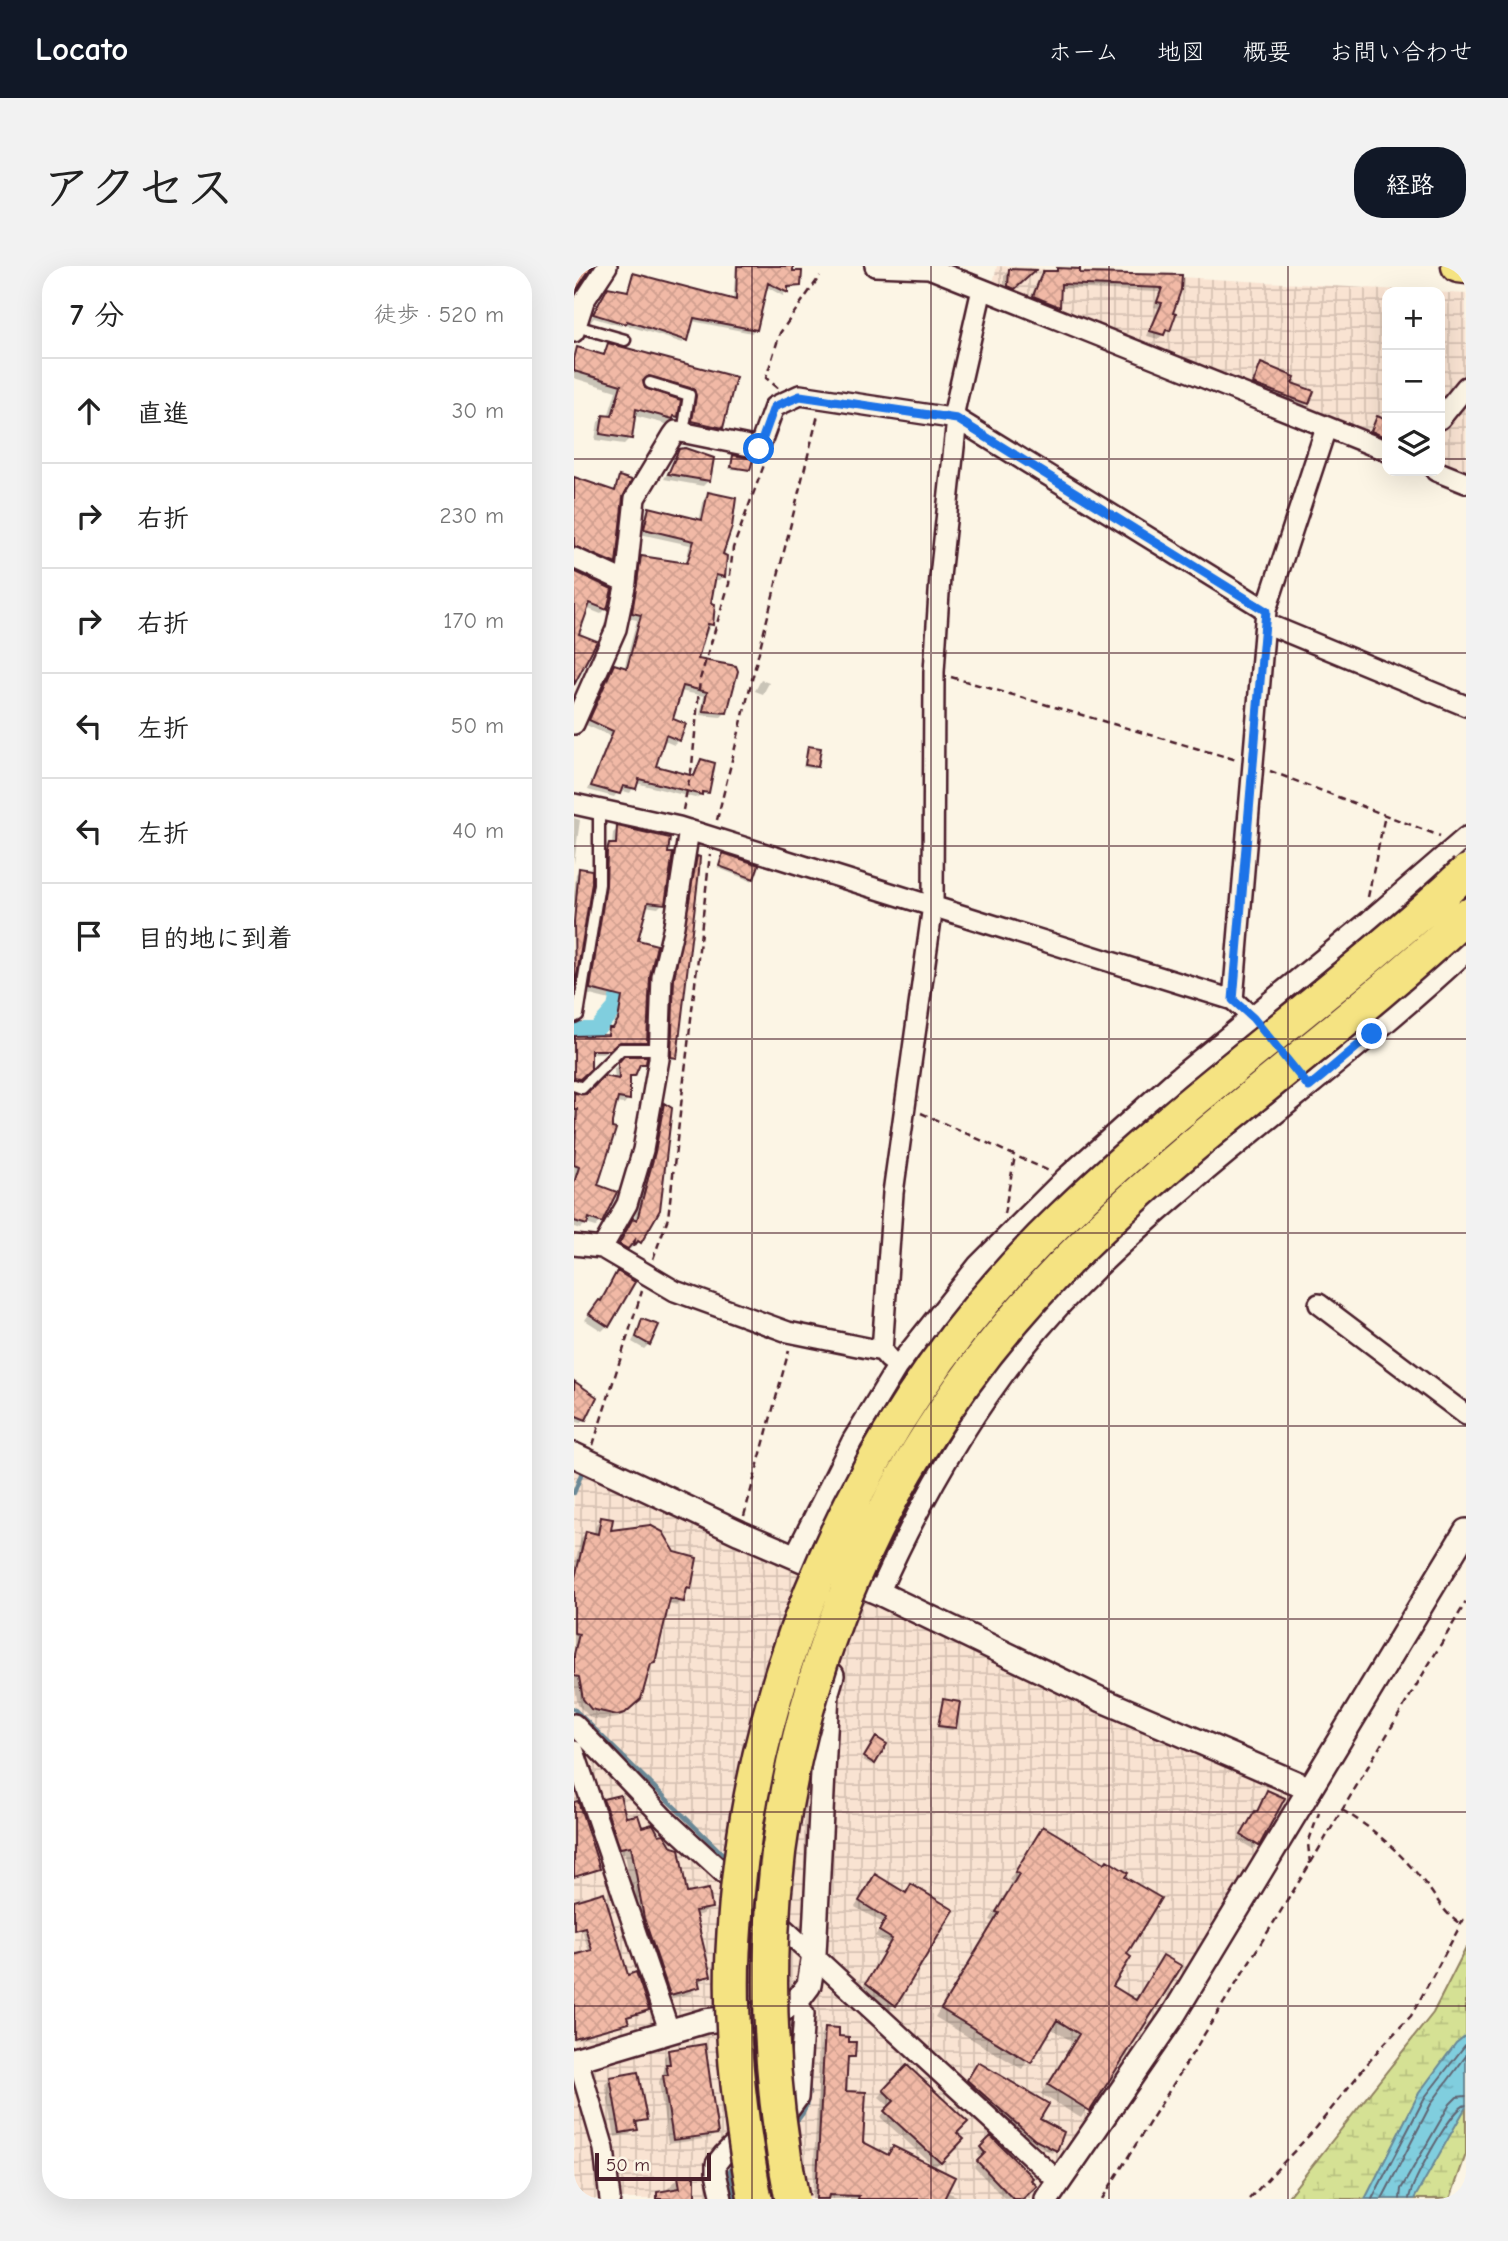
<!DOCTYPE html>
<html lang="ja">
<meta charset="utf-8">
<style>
body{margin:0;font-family:"Comic Neue","Klee One",sans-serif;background:#f2f2f2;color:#222}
.controls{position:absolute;right:21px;top:21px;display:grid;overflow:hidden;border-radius:14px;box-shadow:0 7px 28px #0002}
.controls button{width:63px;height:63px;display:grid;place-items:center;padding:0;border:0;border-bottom:2px solid #e0e0e0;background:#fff;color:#222;font:35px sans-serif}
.scale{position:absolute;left:21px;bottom:18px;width:116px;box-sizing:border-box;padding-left:7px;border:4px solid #4a1f2b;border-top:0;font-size:19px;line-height:24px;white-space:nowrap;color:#4a1f2b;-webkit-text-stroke:5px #fcf5e5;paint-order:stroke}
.stop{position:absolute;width:21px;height:21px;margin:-16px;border:5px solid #1a73e8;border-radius:50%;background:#fff}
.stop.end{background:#1a73e8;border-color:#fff;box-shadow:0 2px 7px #0008}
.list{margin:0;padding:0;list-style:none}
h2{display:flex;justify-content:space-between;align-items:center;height:91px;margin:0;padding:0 28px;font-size:30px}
h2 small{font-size:23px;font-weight:400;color:#767676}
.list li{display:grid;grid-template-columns:46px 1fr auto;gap:21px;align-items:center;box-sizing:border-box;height:105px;padding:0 28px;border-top:2px solid #e0e0e0}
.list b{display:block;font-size:26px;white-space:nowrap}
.list em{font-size:23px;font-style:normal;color:#767676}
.icon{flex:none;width:38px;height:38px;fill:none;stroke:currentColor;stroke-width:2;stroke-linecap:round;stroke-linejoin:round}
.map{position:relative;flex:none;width:892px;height:1933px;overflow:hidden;border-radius:28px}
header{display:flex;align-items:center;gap:42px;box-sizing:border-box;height:98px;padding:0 35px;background:#111827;color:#fff}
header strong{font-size:33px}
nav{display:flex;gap:38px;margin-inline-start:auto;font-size:24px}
.intro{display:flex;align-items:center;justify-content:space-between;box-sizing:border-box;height:168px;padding:0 42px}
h1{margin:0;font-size:49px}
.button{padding:18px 32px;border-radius:28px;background:#111827;color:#fff;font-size:24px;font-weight:700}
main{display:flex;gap:42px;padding:0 42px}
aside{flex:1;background:#fff;border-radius:28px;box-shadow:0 7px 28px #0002}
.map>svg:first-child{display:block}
.industrial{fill:url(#industrial-grid)}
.wetland{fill:url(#wetland-marsh);stroke:#908060;stroke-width:2}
.water{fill:url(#water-ripples);stroke:#6a8896;stroke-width:2}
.shadow{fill:#0003}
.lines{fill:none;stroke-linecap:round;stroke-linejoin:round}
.shore{stroke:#606573;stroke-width:2}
.stream{stroke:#6a8896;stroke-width:4.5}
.canal{stroke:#80cede;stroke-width:16}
.building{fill:url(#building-cross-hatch);stroke:#4a1f2b;stroke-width:2}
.service-casing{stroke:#4a1f2b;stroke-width:15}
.minor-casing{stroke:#4a1f2b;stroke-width:24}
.tertiary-casing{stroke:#4a1f2b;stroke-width:28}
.trunk-casing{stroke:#4a1f2b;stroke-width:37}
.path{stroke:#4a1f2b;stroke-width:2.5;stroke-dasharray:7 5;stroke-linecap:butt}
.service{stroke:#fcf5e5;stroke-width:10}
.minor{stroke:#fcf5e5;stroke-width:19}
.tertiary{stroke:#fcf5e5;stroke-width:23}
.trunk{stroke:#f5e382;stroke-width:32}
.motorway-bridge-casing{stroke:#4a1f2b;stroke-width:38;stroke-linecap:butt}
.motorway-bridge{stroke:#f5e382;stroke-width:33}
.route{stroke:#1a73e8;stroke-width:9}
.grid{fill:none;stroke:#4a1f2b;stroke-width:2;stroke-opacity:0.55}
</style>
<header>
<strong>Locato</strong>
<nav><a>ホーム</a><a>地図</a><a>概要</a><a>お問い合わせ</a></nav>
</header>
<div class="intro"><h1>アクセス</h1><a class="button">経路</a></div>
<main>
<aside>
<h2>7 分<small>徒歩 · 520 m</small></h2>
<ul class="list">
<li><svg class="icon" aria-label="ahead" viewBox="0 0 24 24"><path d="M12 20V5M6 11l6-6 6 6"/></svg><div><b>直進</b></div><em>30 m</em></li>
<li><svg class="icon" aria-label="right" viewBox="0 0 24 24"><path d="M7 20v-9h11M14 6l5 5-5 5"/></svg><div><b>右折</b></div><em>230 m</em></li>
<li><svg class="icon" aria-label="right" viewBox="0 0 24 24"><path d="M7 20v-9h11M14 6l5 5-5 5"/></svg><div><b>右折</b></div><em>170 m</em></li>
<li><svg class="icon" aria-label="left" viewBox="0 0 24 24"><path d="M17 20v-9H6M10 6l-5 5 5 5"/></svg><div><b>左折</b></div><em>50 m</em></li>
<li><svg class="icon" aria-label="left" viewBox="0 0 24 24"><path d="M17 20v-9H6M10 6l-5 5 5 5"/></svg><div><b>左折</b></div><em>40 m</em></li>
<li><svg class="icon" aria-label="arrive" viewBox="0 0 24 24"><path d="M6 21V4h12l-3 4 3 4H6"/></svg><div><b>目的地に到着</b></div></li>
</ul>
</aside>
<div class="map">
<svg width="892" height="1933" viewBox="0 0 892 1933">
<defs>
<pattern id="industrial-grid" width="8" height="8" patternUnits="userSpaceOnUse" patternTransform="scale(1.75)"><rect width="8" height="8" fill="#f9e3d2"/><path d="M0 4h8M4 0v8" fill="none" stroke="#d7c2b4"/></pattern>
<pattern id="wetland-marsh" width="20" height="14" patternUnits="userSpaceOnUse" patternTransform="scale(1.75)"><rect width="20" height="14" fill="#d5e194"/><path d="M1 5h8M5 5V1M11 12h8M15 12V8" fill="none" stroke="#b8c180"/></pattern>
<pattern id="water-ripples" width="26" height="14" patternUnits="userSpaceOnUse" patternTransform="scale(1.75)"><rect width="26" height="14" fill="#80cede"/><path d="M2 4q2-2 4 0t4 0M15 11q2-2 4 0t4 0" fill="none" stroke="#70b0bf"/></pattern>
<pattern id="building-cross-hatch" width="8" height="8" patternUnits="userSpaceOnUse" patternTransform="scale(1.75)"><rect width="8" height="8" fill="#f1b9a6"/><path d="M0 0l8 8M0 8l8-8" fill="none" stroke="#d09f8f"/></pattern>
</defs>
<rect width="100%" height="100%" fill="#fcf5e5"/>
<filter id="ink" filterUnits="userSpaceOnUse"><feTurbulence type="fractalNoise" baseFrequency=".0143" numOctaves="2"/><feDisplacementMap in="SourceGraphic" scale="14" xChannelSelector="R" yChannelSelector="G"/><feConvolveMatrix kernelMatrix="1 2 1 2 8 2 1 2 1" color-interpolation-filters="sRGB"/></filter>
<g filter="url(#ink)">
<path class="industrial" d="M423,0l469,28v83l-26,32v-117h-53v149l-394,-158z
M892,130v76l-26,-11v-33z
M0,1195l310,147 404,185 8,11 -236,363 -16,12v8l-8,12h-462z"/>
<path class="wetland" d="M892,1682v206l-16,45h-164l147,-186z"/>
<path class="water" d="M892,1769v72l-52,92h-49l54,-106 37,-50z"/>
<path class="shadow" d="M162,0h55v6l8,14 -13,4 -3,6 -18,-10 -13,47 -60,-12 -9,22 -60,-19 -2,2 -27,-8 -6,7 17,-33 4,-4 17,5 7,-18 100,26z
M483,4l21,5 102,1 -12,54 -10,9 -11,-3 11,-28 -4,-1 5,-15 -100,-4 -1,18 -4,5 -25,-10 10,-24 5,-5 10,1z
M436,5l22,1 -24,21 -4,-2v-15z
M34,79l126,34 -12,48 -6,6 -29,-7 1,-31 -43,-14 -3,8 34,27 -10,8 -31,-8 -5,22 -6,6 -29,-4 3,-18 6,-5h4l8,-26 -42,-13v-10l27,-12z
M687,100l29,18 17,19 -2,2 -53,-19z
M803,152l10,4v19l-17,-7z
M105,185l29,30 -5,5 -39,-7z
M159,191l16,13 -20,-1z
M46,212l1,18 -7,67 -4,4 -36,-17v-71l39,13z
M134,228l15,82 -4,4h-5l-5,25 2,19 -16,36 31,52 -5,5 -21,-2 4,-19 -24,-5 -9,30 8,19 -5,5 -12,-5 -8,27 38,11 10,-17 6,31 -13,6 -59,-15 -6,10 -10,-3 -6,7 -26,-7 22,-54 -24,-11 24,-55 4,-4 10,3 13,-49 -9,-2 9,-56 5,-4 43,6 5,-19 -50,-11 5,-20 5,-5 49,12 5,-22z
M0,307l36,17 -5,20 -4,4 -15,-6 -10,27 -2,47z
M187,414l8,3 -6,11 -8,-3z
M234,482l8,19 -2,2 -11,-2z
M0,552l6,2 -6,44z
M44,562l45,75 -5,5 -13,-2 -9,36 12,34 -2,65 -5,5h-27l-11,8h-14v14l-15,15v-45l31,-1 8,-11 5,-24 -32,-8 16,-103 3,-40 7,-5 1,-13z
M149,589l34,11 -4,13 -2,2 -33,-13z
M124,592l-22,199 -9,5 3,-77 23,-122z
M6,604l10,13 -16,90v-77l2,-22z
M51,792l19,5 -16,17v19l-4,5 -9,-1 -19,83 4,36 -4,5 -10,-3 -6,5 -6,-2v-133l11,3 30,-17 -1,-11z
M90,839l-24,137 -10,7 1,-4 -9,8 -7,-4 19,-30 17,-60 8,-49z
M44,1007l-11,53 -5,5 -17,-11z
M69,1055l6,23 -5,5 -12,-7z
M0,1117l16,8 -5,28 -4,4 -7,-2z
M27,1253l8,13 80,56 -12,18 -10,-2 -13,58 -6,6 -9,30 -21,20 -16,2 -11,-2 -13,-13 -4,-23v-113l7,-31 5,-5 8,2 2,-11z
M369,1435l12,27 -3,2 -15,-3z
M300,1476v21l-2,2 -9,-5z
M693,1526l-9,53 -5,4 -15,-9z
M30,1535l37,28 44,66 25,12 -7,7 -8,2 14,59 -12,8 -6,10 -28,8 -26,-75 -12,-73 -12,2 -16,-47z
M469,1562l80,50 2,77 -14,32 23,13 29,-43 17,10 -99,151 -40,-24 32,-52 -23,-14 -28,41 -87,-52 58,-96 -3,-1 22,-38 -3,-2z
M301,1610l30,18 7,-8 40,25 -62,99 -28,-22 27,-44 -14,-8 8,-13 -28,-16z
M0,1637l73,106 -21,9 -2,7 -50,15v-83l15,-5 -7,-23 -8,2z
M252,1763l28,27 -8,5 -2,32 17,50 26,13 6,-8 53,44 20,7h-154l9,-165z
M95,1786l47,81 -5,5 -43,6 -9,-62 6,-14 -1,-11z
M333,1801l54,72 -26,28 -55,-50 10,-10 -11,-10z
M402,1801l61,52 25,14 -10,20 -20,-11 -66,-58z
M37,1813l34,40 -10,6 -5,9 -15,3 -10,-53z
M417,1873l30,60h-16l-31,-32 8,-8 -5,-6z
M105,1912l14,21h-28l2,-10z"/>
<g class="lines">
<path class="shore" d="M798,1933l53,-102 41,-53
M808,1933l50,-97 34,-46
M826,1933l1,-10 49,-85 7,-7 9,-1
M835,1933c1,-15 44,-93 57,-94"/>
<path class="stream" d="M0,1227l8,-21
M0,1443l155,151
M221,1856c15,-12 13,-29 14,-46
M160,1895l-4,10 6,28"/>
<path class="canal" d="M0,764h22l19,-22 7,-33"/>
</g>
<path class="building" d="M0,0h18l-18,28z
M163,0h56v5h9l-1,15 -13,1v6l-20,-10 -11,47 -63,-12 -6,23 -61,-20 -1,3 -33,-10 15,-27 20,4 5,-18 103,27z
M483,2l23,1v4l102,2 -1,15 -8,23 3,1 -6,17 -4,-1 -2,5 -14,-4 12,-28 -5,-1 5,-14 -101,-4 -1,23 -27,-11 10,-25h14z
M435,3l27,1 -21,19 -7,-3z
M34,77l128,34 -13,51 -31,-7 4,-25 -2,-7 -45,-13 -6,5 2,7 36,12 -3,17 -4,-1 -1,3 -37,-10 -4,30 -32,-5 3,-19 9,1 9,-31 -47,-14v-12l3,-12 27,8z
M687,97l34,14 -3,6 22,8 -5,13 -56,-20z
M803,150l10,4v18l-16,-7z
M111,182l29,10 -4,23 -42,-7 11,-25z
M159,189l20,4 -3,11 -19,-3z
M45,210l13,4 -9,17 -7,67 -42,-18v-69l41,14z
M134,226l28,6 -4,29 -9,27 4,2 -2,21 -9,-2 -5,28 4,1 -2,21 -5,-1 -10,35 38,7 2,5 -11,42 -24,-2 4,-19 -24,-6 -10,33 13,5 -6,17 -14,-6 -10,31 38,10 7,-17 14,4 -6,30 -7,-1v3l-63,-16 -3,10 -13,-3 -3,8 -29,-8 22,-55 -24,-11 25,-56 13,4 14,-53 -9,-2 9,-57 46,7 7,-22 -50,-12 5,-22 53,13z
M0,305l38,18 -5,21 -17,-7 -11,31 18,7 -23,44z
M234,480l13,2 -3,19 -13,-2z
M43,560l53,12 -2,15h5l-8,51 -17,-2 -10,38 19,5 -7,31 -3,66h-27l-10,8h-19v19l-11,10 -6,-1v-42l34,-1 1,-7h4l5,-8 4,-23 -32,-8 16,-104 1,-33 2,-8h7z
M149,587l36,12 -5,14 -35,-13z
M123,590l3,1 -1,14 -22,187 -6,-1 3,-78z
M5,602l13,2v13l-17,104 -1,-65z
M50,790h23l-1,8h-6l-5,12h-5v24l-12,-2 -6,24v6l4,1 -18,56 19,7 -15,31 -13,-5 -2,7 -13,-4v-38l5,-16 -5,-2 3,-56h-3v-16l13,1 17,-18 15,3 -1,-16z
M90,837l8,5 -12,102 -19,33 -3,-2 -4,6 1,-7 -7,9 -9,-5 14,-26 4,2 18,-68z
M43,1005l18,11 -26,45 -20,-13 10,-14 2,1z
M68,1053l17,6 -9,20 -14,-8z
M0,1115l23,16 -11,23 -12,-5z
M27,1251l12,2 -2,11 39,-5 13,7 12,20 22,6 -6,31 -4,-1 -3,14 -14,-3 -15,64 -4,1 -10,35 -16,14 -8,2 -26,-6 -8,-10 -4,-22 -5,-1v-22l5,-20 -5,-1v-51l12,-51 12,3z
M369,1433l17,3 -4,26 -18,-2z
M302,1471l11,7 -12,20 -11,-7z
M693,1524l18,8 -26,48 -18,-11 14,-24 2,1z
M46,1529l6,22 12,-2 4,12 11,-3 6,11 5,-1 8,13 7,2 8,44 22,-4 3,19 -17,3 16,65 -13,3 2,8 -30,8 -26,-77 -13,-72 -11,2 -17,-49z
M4,1535l22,68 -26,8v-75z
M469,1560l62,37 2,-3 21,13 -3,4 36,21 -34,56 4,3 -18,29 23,14 27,-45 19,11 -92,145 -42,-26 31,-51 -22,-14 -26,43 -90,-54 58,-96 -3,-1 23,-38 -4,-2z
M301,1608l31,19 5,-9 43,26 -58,96 -30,-23 26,-44 -13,-8 7,-13 -27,-17z
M30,1626l24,83 8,-3 13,38 -22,7 2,6 -55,15v-83l18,-5 -7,-23 -11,3v-29z
M251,1761l14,1v8l10,1v5h7l-1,15h-7l-2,34 20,1 -3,50 25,13 5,-9 62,31 -11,22h-86l1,-3 -30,-1 -1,4h-12z
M131,1778l13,90 -45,6 -10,-65h5l-2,-11h4l-2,-14z
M404,1796l71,42 -9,15 24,13 -7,19 -22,-11 -68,-60z
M333,1799l61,57 -11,11 7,6 -23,24 -57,-52 10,-10 -11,-11z
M64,1806l9,48 -11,2 2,8 -18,3 -10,-56z
M417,1870l42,42 -2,2 6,6 -14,13h-10l-36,-38 8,-8 -5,-6z
M104,1910h17v23h-38v-7l23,-4z"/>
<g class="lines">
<g class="service-casing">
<path id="service" d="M2,60l49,14
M76,117l39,12 -6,38
M0,751l4,-2 21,-131v-76
M0,819l8,3 39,-39h38"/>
</g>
<g class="minor-casing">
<path id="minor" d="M301,0l54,2 53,21
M0,66l10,-31 23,-35
M866,153l26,-32
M862,205l30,12
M0,292l52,24 -10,47 -42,95
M52,316l9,-84 38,-63 3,-4 83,17 15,-41 26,-12 157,24 309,191
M691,357l201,83
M0,538l105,23 554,173 20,18 44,55
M659,734l33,-390 60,-182
M0,979l28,3 73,43 113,41 94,19 7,8
M28,982l25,-44 16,-54 16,-91 3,-82 12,-51 15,-96
M745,1038l147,111
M308,1085l11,-158 40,-288 1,-233 6,-95 17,-158 -3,-7 28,-123 405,162
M220,1291l58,-116 45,-74 81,-102 87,-87 113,-101 192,-157 96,-83
M305,1327c50,-112 115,-222 202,-309 120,-119 261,-216 385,-332
M0,1458l91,95 394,363
M0,1485l95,279
M4,1794l26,89 6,50
M148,1933l-6,-26v-9l7,-9 33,-33 31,-9 11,-15 6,-84 -8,-14"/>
</g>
<g class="tertiary-casing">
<path id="tertiary" d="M0,1189l166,78 139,60 223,107 208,89
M0,1794l131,-39 75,-9 20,-15 9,-12 5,-31 13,-262 5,-17
M473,1933l125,-182 294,-486"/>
</g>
<g class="trunk-casing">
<path id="trunk" d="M884,0l8,1"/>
</g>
<path class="path" d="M204,122l-12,-10 14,-45 40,-57
M377,411l286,83
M696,505l170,65
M109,544l9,-44 8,-87 29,-95 4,-36 31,-83
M143,554l101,-405
M794,631l17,-82
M347,847l128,58
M430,948l11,-58
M79,993l15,-41 42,-364
M19,1179l49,-154
M170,1250l45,-166
M768,1544c33,19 62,46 85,76 11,14 17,27 32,37
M736,1598l-2,-21 11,-30
M528,1933l208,-335 156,-262
M675,1933l67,-71 64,-80 31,-32 55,-101"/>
<use href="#service" class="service"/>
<use href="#minor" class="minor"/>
<use href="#tertiary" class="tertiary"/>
<use href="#trunk" class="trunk"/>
<g class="motorway-bridge-casing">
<path id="motorway-bridge" d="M181,1933c-15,-81 -26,-166 -22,-248 13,-275 130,-542 329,-733 127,-124 274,-225 404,-346
M218,1933c-70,-354 32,-701 291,-954 120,-118 260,-214 383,-329"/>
</g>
<use href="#motorway-bridge" class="motorway-bridge"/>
</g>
</g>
<g class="lines" filter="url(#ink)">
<path class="route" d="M185,183l15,-42 26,-11 157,23 309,192 -33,389 20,18 56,69 63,-53"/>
</g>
<path class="grid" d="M178,0v1933M357,0v1933M535,0v1933M714,0v1933M0,193h813M866,193h26M0,387h892M0,580h892M0,773h892M0,967h892M0,1160h892M0,1353h892M0,1546h892M0,1740h892"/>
</svg>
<div class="controls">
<button>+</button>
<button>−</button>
<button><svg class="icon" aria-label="layers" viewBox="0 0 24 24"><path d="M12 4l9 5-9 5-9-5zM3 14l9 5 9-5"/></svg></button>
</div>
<div class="scale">50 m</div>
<div class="stop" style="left:185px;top:183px"></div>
<div class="stop end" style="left:798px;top:768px"></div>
</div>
</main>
